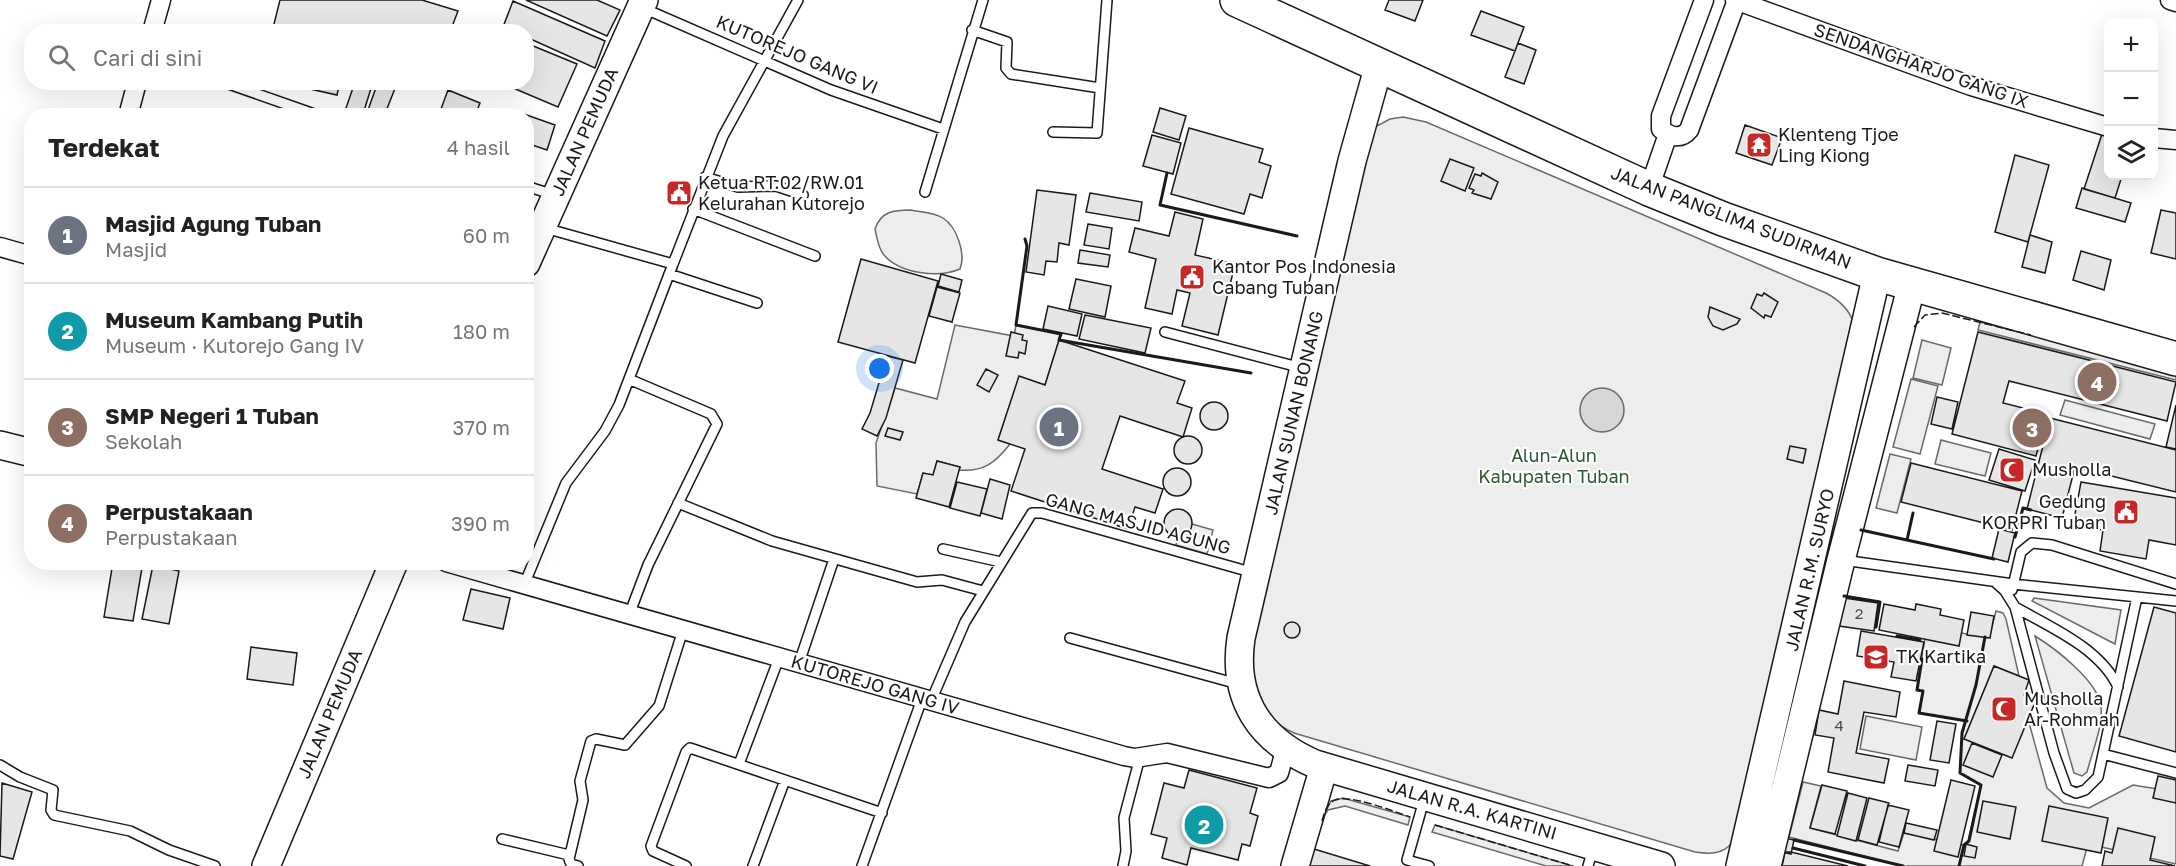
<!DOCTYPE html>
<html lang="id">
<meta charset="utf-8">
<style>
body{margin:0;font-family:"Golos Text",sans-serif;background:#f6f6f6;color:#222}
.controls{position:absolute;right:18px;top:18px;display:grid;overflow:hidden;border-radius:12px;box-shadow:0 6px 24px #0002}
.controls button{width:54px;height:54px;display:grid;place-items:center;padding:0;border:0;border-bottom:2px solid #e0e0e0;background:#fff;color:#222;font:30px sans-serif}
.you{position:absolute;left:880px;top:369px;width:21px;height:21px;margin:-15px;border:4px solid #fff;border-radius:50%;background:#1a73e8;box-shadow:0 0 0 9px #1a73e833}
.badge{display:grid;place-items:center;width:39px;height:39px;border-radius:50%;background:#c62828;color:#fff;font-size:20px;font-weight:700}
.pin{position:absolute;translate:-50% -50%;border:3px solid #fff;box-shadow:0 2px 6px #0006}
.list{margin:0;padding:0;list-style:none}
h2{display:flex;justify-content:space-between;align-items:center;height:78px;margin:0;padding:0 24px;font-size:26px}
h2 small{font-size:20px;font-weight:400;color:#767676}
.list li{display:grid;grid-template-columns:39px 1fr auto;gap:18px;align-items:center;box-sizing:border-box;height:96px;padding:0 24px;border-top:2px solid #e0e0e0}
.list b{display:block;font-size:22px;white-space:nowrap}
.list p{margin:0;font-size:20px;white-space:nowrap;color:#767676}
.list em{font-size:20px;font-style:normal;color:#767676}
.icon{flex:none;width:33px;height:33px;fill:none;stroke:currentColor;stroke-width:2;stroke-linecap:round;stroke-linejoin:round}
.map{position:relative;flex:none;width:2176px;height:866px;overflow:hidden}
.search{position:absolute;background:#fff;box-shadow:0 6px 24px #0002;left:24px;top:24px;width:510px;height:66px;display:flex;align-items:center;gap:15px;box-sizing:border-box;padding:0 21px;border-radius:24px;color:#767676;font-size:22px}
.panel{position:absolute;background:#fff;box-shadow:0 6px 24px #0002;left:24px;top:108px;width:510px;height:462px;border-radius:24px}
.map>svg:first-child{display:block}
.green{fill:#ededed;stroke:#6a6a6a;stroke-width:1.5}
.water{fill:#d7d7d7;stroke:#6a6a6a;stroke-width:1.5}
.building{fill:#e6e6e6;stroke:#1a1a1a;stroke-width:1.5}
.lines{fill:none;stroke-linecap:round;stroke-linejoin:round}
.lane-casing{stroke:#1a1a1a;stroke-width:12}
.street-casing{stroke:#1a1a1a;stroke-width:21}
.secondary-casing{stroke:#1a1a1a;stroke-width:30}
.highway-casing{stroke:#1a1a1a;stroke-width:36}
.lane{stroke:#fff;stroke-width:9}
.street{stroke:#fff;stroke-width:18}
.secondary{stroke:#fff;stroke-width:27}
.highway{stroke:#fff;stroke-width:33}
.fence{stroke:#1a1a1a;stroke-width:1.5;stroke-dasharray:8 3;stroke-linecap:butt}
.wall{stroke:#1a1a1a;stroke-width:3}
.labels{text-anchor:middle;stroke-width:4.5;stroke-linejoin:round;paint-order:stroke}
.number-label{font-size:15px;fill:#4d4d4d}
.street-label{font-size:18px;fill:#1a1a1a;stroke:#fff}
.poi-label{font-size:18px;fill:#1a1a1a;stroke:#fff;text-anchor:start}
.park-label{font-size:18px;fill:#2b5a34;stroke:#fff}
</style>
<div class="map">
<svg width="2176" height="866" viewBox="0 0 2176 866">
<rect width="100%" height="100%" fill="#fff"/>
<path class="green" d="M1403,117l23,5 400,171c13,7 22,15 27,28l-121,522c-10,12 -23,11 -37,9l-401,-119c-28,-12 -39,-38 -48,-64l127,-541 17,-9z
M911,210c9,2 23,2 32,8 14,9 23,36 17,51 -21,9 -60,5 -76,-14 -6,-7 -7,-17 -9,-26 6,-18 19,-19 36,-19z
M1980,322l196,50v8l-198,-50z
M955,325l59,11 2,-11 45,9 -16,51 -26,-8 -21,63 12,4c-15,19 -26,28 -51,26l1,-3 -23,-6 -4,14 -10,-2 -6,21 -40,-8 -1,-43 19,-55 42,11z
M1922,340l29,8 -9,37 -29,-7z
M1911,379l27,7 -18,68 -27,-7z
M2065,400l90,24 -5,15 -90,-24z
M1941,440l50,13 -6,23 -50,-12z
M1890,454l21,5 -14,54 -21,-5z
M1192,524l21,6 -6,24 -31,-9 2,-8 9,-2z
M2034,598l87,12 -6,34 -83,-43z
M1996,611l7,2 3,6 13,57 -25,-10 -30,73 64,-20 19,69 17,15 25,5 44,-23 43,7v72l-88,-20 -6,22h-179l-114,-29 14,-55 18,4 -11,42 88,23 6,-18 60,12 4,-4 13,-56 -21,-12 2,-40 4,-12 -47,-8 4,-21 -6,-2 8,-52 36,-5 28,5z
M2035,636c21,13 64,46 66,71 2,20 -9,45 -14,65l-5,4 -8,-3z
M1866,716l56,11 -6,33 -56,-11z
M1343,798l67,19 -2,8 -63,-19 -17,4 -5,7 8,-16z
M1435,825l138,41h-27l-114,-34z"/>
<path class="water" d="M1580 410a22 22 0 1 1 44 0a22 22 0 1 1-44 0Z"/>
<path class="building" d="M280,0h142l36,11 -8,21h-178z
M526,0h71l23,10 -13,26z
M1389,0h34l-8,21 -30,-11z
M513,1l92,40 -10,27 -69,-31v-5h-13l-10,-5z
M1481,11l43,16 -9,24 -44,-16z
M489,26l12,6h-15z
M526,43l51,21 -19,43 -59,-25h27z
M1518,43l18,7 -12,34 -19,-7z
M279,82h61l-3,13z
M355,82h18l-10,32 -17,-6z
M378,82l18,4 -12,30 -16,-6z
M448,90l32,13 -5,13h-19l-15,-7z
M1160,108l26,8 -7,24 -26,-8z
M524,114l31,11 -8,25 -21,-7v-27z
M1745,125l37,13 -10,27 -36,-12z
M1189,128l74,21 -4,13 12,4 -9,32 -12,-4 -6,20 -73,-20z
M2102,134l6,2v40h14l-7,22 -31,-9z
M1152,135l29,8 -8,31 -30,-8z
M2015,155l34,10 -21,77 -33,-10z
M1450,159l24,9 -9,23 -24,-10z
M1482,173l16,9 -7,17 -19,-6 2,-3 -5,-2 6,-14 6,2z
M2082,188l49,15 -6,19 -49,-14z
M1037,190l39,5 -7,50 -10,-2 -2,19 -11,-1 -2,14 -18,-3z
M1090,193l52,9 -3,19 -53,-9z
M2161,210l15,3v46l-25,-6z
M1175,212l28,7 -8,36 40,9 -17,71 -36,-9 8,-33 -13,-3 -5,24 -27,-6 11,-49 -27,-7 6,-24 34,8z
M1088,224l24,4 -3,21 -25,-4z
M2030,235l22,7 -7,31 -23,-6z
M1080,250l30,5 -2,12 -30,-4z
M2081,251l30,9 -7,30 -31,-10z
M861,259l77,22 -23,82 -77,-21z
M941,274l21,6 -3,12 -21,-6z
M1076,279l35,7 -6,31 -36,-8z
M937,287l23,6 -8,29 -23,-6z
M1764,293l14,9 -7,15 -6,-2 -1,3 -13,-10 6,-14 5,2z
M1048,306l34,8 -5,22 -34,-7z
M1710,307l30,12 -3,5 -14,6 -10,-4 -5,-9z
M1085,315l66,13 -6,25 -66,-14z
M1011,332l12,3 -1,5 5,1 -2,13 -6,-2 -1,6 -12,-2z
M1978,332l198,50 -9,39 -158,-40 -6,22 44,11 -11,42 -84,-22z
M1059,340l126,41 -8,22 15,5 -9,29 -63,-21 -18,53 61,20 -8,24 -20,-6 -7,22 -117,-38 14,-42 -27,-9 21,-64 26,9z
M887,356l16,4 -17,58 -9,18 -15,-7 8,-16z
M986,369l12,6 -9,17 -12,-7z
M1937,397l21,5 -6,27 -21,-5z
M1200 416a14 14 0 1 1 28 0a14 14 0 1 1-28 0Z
M2176,405v44l-10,-2z
M2050,418l126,32v42l-101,-25 -13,51 -35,-9z
M888,428l15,4 -3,8 -15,-4z
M1174 450a14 14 0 1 1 28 0a14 14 0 1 1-28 0Z
M1790,446l16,3 -3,14 -16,-4z
M1999,449l36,11 -10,31 -36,-11z
M937,461l23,6 -11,40 -33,-9 7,-25 10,2z
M1911,463l111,28 -10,39 -111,-28z
M1163 482a14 14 0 1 1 28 0a14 14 0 1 1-28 0Z
M990,479l20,6 -8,34 -21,-6z
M957,482l30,7 -7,27 -30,-8z
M2081,482l95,16v47l-27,-5 -3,19 -46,-8 3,-21 -30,-5z
M1164 523a14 14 0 1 1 28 0a14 14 0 1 1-28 0Z
M1999,529l16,4 -7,29 -16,-4z
M113,562h30l-10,59 -29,-4z
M153,565l26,6 -10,53 -27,-5z
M471,589l39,9 -7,31 -40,-9z
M1844,598l34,5 -4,28 -35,-5z
M1884,604l31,6 1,-6 25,5 -1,6 24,5 -5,26 -80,-16z
M2154,607l22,6v139l-57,-16z
M1971,612l23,4 -4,22 -23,-3z
M1284 630a8 8 0 1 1 16 0a8 8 0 1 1-16 0Z
M1861,631l63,11 -8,39 -25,-4 3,-15 -37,-6z
M251,647l46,6 -4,32 -46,-6z
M1994,666l35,14 -5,15 12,5 -24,58 -48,-19z
M1844,681l56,11 -4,25 -32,-5 -8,41 33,6 -5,24 -56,-11 6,-34 -19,-3 4,-25 19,4z
M1937,721l19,3 -7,39 -19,-3z
M1972,743l30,12 -9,22 -30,-12z
M1908,765l30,5 -3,16 -30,-5z
M1189,770l68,18 -7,25 8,3 -8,30 -8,-2 -4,16 -47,-12 -4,17 -25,-7 5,-20 -16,-4 13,-51 20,5z
M2158,776l18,4v23l-23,-5z
M1951,780l24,6 -17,71 -24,-6z
M2,783l30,9 -19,67 -13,-3z
M1822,785l25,6 -12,43 -25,-6z
M1848,793l19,5 -11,43 -19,-5z
M1869,798l20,5 -12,42 -19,-5z
M1983,801l33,6 -6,32 -33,-7z
M1888,805l21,5 -10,37 -20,-5z
M2049,806l59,12 -7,35 -59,-12z
M1906,823l31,7 -3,10 -30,-7z
M2118,828l37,9 -5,23 25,6h-73l3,-15 7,2z
M1781,837l13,3 -3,14 -13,-3z
M1966,844l11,3 -2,11 -11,-2z
M1314,849l56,17h-62z
M1785,852h6l57,14h-66z"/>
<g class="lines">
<g class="lane-casing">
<path id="lane" d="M643,8l188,82 112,39
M972,30l35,12 -1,26 5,6 89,14
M223,82l97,34
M1053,132l44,1 10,-133
M705,177l33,10 38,-1 27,9
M526,186l28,9
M925,192l58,-192
M693,209l122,47
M673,264l50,-128 75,-136
M669,274l88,29
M1165,332l137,36
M678,503l94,38 145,41 25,-2 41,11
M943,549l58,13
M1843,560l170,24 163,17
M1995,582l10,9 10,16 39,146 13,36 9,4 9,-3 13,-13 39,-180
M524,585l42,-102 39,-52 14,-26 54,-141 -128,-36
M2012,590l9,-38 11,-9 20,2 124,39
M2015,607c35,20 85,41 103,80
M629,615l19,-50 69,-141 -6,-10 -80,-34
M1070,638l168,46
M799,663l35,-104
M931,701l34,-79 67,-109h10l212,60
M2103,754l73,19
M739,764l40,-106
M0,765l20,12 33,13 -2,20 3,5 76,16 39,19 46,16
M1424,800l-17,60 22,6
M502,839l67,16
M578,866l-7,-2 -2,-5 14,-59 -3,-19 11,-40 5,-2 29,6 34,-39 24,-76
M686,866l-33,-15 -2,-5 35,-94 4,-4 192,65
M753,866l32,-86
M862,866l60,-167
M1123,866l3,-15 -2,-33 16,-61
M1588,866l5,-17"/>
</g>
<g class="street-casing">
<path id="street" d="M1704,0l-43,116v13c9,8 20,11 28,1l48,-130
M1735,0l236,86 137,41
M2170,0l6,2
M152,32l9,-32
M128,116l9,-34
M2154,138l22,2
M1649,189l19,-55
M0,247l32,9
M446,562l678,194 11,2 32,-5 102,25 10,-5 7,-26"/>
</g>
<g class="secondary-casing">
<path id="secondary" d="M1379,65l-27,96 -111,477c-9,60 18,102 74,126l346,102
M526,263l118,-263
M0,445l32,8
M266,866l128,-304
M1295,866l29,-99
M1740,866l137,-592
M1767,866l74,-306 71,-276"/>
</g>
<g class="highway-casing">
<path id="highway" d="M1237,0l412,189 74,30 154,55 299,85"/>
</g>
<use href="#lane" class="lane"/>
<use href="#street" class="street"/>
<use href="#secondary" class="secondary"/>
<use href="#highway" class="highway"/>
<path class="fence" d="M1914,327l11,-12 17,-2 89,22
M1322,821c2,-7 4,-16 11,-20 13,-9 62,11 77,16
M1435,825l138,41"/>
<path class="wall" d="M1167,173l-7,32 137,31
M1025,239l2,7 -11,79 45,9 -2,6 192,33
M1861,530l133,29
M2015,537l8,-29 8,2
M1907,540l6,-27
M1844,596l36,6 -4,25
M1897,636l23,4
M1922,659l-5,31 6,1 -4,22 48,8
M1794,840l109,26
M1793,848l72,18
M1959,866l5,-21 5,-4 12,-56 -21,-12 2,-40 14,-48 9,-48"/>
</g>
<defs>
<g id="temple-square" transform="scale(1.35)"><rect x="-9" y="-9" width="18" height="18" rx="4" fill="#c62828" stroke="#fff"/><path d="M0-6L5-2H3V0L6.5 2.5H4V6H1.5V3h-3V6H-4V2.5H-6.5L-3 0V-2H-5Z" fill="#fff"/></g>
<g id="civic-square" transform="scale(1.35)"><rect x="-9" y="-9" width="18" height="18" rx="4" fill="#c62828" stroke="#fff"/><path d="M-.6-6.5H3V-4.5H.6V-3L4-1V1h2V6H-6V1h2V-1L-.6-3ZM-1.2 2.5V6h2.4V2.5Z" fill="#fff"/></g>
<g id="mosque-square" transform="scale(1.35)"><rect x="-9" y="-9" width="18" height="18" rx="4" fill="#c62828" stroke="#fff"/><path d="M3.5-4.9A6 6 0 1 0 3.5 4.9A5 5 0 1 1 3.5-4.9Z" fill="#fff"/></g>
<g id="school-square" transform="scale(1.35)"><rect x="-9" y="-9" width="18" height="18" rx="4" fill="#c62828" stroke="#fff"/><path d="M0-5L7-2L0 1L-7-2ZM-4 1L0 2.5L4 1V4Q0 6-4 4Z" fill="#fff"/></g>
</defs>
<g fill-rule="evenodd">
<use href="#temple-square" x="1759" y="145"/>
<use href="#civic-square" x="679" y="193"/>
<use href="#civic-square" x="1192" y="277"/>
<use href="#mosque-square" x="2012" y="470"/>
<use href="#civic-square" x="2126" y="512"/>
<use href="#school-square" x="1876" y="657"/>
<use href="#mosque-square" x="2004" y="709"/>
</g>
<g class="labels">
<g class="number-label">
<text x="1859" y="619">2</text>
<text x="1839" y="731">4</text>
</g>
<g class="street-label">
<text transform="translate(797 55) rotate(23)" y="6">KUTOREJO GANG VI</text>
<text transform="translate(1921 66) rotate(19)" y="6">SENDANGHARJO GANG IX</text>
<text transform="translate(585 132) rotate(-66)" y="6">JALAN PEMUDA</text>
<text transform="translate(1731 218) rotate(21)" y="6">JALAN PANGLIMA SUDIRMAN</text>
<text transform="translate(1294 413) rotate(-77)" y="6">JALAN SUNAN BONANG</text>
<text transform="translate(1138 524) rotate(15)" y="6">GANG MASJID AGUNG</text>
<text transform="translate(1810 570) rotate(-77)" y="6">JALAN R.M. SURYO</text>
<text transform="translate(875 685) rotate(16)" y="6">KUTOREJO GANG IV</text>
<text transform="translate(330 714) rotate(-67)" y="6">JALAN PEMUDA</text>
<text transform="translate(1472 810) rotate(16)" y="6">JALAN R.A. KARTINI</text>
</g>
<g class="poi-label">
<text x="1778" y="141">Klenteng Tjoe<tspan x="1778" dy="21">Ling Kiong</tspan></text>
<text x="698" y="189">Ketua RT.02/RW.01<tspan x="698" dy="21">Kelurahan Kutorejo</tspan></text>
<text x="1212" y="273">Kantor Pos Indonesia<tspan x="1212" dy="21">Cabang Tuban</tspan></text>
<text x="2032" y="476">Musholla</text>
<text x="2106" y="508" text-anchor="end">Gedung<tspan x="2106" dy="21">KORPRI Tuban</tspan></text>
<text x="1896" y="663">TK Kartika</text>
<text x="2024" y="705">Musholla<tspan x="2024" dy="21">Ar-Rohmah</tspan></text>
</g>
<g class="park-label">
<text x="1554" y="462">Alun-Alun<tspan x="1554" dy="21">Kabupaten Tuban</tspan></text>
</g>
</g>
</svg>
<div class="controls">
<button>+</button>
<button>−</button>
<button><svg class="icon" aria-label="layers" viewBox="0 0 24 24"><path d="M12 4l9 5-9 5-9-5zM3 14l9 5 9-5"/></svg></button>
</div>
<div class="you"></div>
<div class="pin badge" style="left:1059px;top:427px;background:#6b7280">1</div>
<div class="pin badge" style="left:1204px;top:825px;background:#0f9aa8">2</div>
<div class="pin badge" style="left:2032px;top:428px;background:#8d6e63">3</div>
<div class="pin badge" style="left:2097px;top:382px;background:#8d6e63">4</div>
<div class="search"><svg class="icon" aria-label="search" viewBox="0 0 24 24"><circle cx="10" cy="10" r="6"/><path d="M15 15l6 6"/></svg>Cari di sini</div>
<section class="panel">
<h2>Terdekat<small>4 hasil</small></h2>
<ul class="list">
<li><span class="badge" style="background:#6b7280">1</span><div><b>Masjid Agung Tuban</b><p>Masjid</p></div><em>60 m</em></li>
<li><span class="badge" style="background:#0f9aa8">2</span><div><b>Museum Kambang Putih</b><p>Museum · Kutorejo Gang IV</p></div><em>180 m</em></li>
<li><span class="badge" style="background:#8d6e63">3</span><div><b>SMP Negeri 1 Tuban</b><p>Sekolah</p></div><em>370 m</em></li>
<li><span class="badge" style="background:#8d6e63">4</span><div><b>Perpustakaan</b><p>Perpustakaan</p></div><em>390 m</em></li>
</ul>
</section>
</div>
